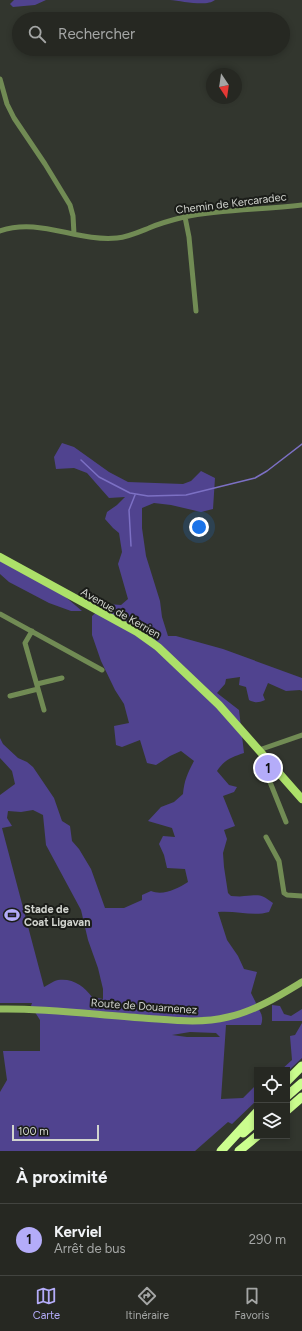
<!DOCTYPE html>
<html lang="fr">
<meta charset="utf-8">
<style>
body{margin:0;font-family:Figtree,sans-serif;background:#32342f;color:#f1f3f6}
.controls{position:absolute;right:12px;bottom:12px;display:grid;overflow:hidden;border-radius:0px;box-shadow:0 2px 6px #0003}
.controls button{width:36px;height:36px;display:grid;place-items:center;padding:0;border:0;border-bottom:1px solid #424440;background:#262822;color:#f1f3f6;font:20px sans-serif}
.compass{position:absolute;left:206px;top:68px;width:36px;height:36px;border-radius:50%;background:#262822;box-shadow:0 2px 6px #0003;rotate:167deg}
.scale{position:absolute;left:12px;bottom:10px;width:87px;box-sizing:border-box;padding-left:4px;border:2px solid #d1d4ce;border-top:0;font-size:11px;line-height:14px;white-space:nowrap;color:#d1d4ce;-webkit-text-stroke:3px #1b1d19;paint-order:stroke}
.you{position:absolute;left:199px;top:527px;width:14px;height:14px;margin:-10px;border:3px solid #fff;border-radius:50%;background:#1a73e8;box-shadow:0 0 0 6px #1a73e833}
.badge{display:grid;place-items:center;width:26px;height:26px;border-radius:50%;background:#b4acf9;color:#111;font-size:13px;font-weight:700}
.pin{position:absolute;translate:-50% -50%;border:2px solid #fff;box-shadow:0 1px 4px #0006}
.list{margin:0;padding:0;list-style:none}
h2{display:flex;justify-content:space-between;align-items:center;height:52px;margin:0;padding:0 16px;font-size:17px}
h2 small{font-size:13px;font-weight:400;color:#a4a6a5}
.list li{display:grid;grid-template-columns:26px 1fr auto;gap:12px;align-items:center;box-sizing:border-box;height:72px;padding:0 16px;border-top:1px solid #424440}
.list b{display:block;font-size:15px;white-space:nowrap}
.list p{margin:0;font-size:13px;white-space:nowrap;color:#a4a6a5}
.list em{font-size:13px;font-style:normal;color:#a4a6a5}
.icon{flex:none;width:22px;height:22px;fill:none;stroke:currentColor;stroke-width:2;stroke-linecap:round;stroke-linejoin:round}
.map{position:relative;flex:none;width:302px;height:1151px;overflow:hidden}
.search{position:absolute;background:#262822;box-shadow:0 2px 6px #0003;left:12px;right:12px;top:12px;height:44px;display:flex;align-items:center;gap:10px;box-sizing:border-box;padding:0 14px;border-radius:22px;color:#a4a6a5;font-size:15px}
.sheet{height:124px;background:#262822}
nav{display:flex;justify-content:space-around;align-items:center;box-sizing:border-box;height:56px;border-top:1px solid #424440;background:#262822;font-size:11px;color:#a4a6a5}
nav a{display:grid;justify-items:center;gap:2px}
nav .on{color:#b4acf9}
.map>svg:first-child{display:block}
.green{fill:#50438f;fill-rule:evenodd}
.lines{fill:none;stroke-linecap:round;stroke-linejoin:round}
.stream{stroke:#7c70c4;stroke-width:1.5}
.street{stroke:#718b54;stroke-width:5}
.secondary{stroke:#93bb60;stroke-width:7}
.primary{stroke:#ace069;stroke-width:8}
.highway{stroke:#cbfe8e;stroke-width:9}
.labels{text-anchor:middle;stroke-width:4;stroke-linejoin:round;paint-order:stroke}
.street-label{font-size:11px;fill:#d1d4ce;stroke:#1b1d19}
.poi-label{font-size:11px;font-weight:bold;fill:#d1d4ce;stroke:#1b1d19;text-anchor:start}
</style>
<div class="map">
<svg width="302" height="1151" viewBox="0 0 302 1151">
<rect width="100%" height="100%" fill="#32362e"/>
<path class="green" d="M14,0h32l-11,5 -22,2 -3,-3z
M170,0h45c-8,7 -33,1 -45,0z
M62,443l12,4 35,25 19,10 55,2 8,-3 10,-10 14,7 -2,31 -12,3 -30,-7 -17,-2 -12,5v20l4,28 14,45 2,16 6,19h8l47,13 79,29v13l-2,-1 -14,1 -18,-8 -5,12 2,5c-7,3 -10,3 -16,0l-3,-13 -7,-2 1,-8 -14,2 -1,5 -8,9 22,17 5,43c-12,4 -20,7 -27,18l12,14 8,2 -3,5 -11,4 12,30 -11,4 3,9 -4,14 1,14 4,26 3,3c4,0 9,1 13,0 15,-1 16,-3 29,7l-4,9c-16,5 -34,-2 -51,0l9,28 11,16 6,13 13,3 -6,21 5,10 -1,2c6,6 9,12 6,20h-35l-5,74 22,-1 14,-14v16l-25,24 -4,-2 -33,29h-195v-59l7,-12 -4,-29h37v-31l-9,-14 1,-3h-32v-208l15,-11 -3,-13 -12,-13v-20l3,6 15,14 9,4 6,5 21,31 8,23 8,5 2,15 7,8 12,20 14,39h19l18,-8v-5l9,-4c12,5 26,-2 37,-9l-3,-13 -18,-1 -3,-13 -5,-11 4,-8 12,1 -3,-9 -24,-7 13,-14 13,-5 9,-8c1,-13 5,-22 11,-33l-13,-10 -11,5 -14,9 -9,-2 -7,-23 -18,7 -6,-2 -2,-19 15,-3 -5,-19 -9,-14 -14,-29 -9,-26v-19l14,-12 15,1 7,-6 -10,-35 4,-12 -3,-19 -6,-5 -8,-9 2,-7 10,-7 8,-8 -16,1 -22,-25 -13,-5 -18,1 -2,-12zM33,810l10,5 3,30 35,65 7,30 10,28 5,21v10l-11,-2c-8,-11 -19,-19 -34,-17 -5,1 -10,5 -14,7l-42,-159 10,-2 -5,-8 1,-7 13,1zM190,1032l26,1 4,4h-33l-15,-2z
M0,559l62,35 20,17h-11l-22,-8 -40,-21 -9,-8z
M272,1005l8,1 4,8 7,2 11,-7v12h-30z
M302,1023v35l-15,14v-2h-6l11,-10 -2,-24 5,-1z"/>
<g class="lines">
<path class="stream" d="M81,460l18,17 31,16 18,3 38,-1 69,-17 12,-7 35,-27
M131,546l-2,-36 6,-15"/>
<path class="street" d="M0,79l7,25 7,14 31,46 25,41 3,11 1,18
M185,217l4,20 7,74
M0,231c39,-14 77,11 117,7 11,-1 22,-6 32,-10 11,-5 23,-8 35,-11 39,-8 79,-7 118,-12
M0,614l102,56
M32,631l-7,12 19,67
M37,684l25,-6
M10,696l28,-7
M259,750l43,-15
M266,759l-4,3 24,60
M266,837l13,24 5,32 3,2 15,1"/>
<path class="secondary" d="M0,1009c46,-1 97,6 143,9 29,2 57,6 85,-1 27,-6 51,-21 74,-35"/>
<path class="primary" d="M0,557l137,75 21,15 61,58 83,94"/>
<path class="highway" d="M287,1081l15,-15
M287,1096l15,-13
M287,1110l15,-13
M243,1133l14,-12
M221,1151l36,-39
M239,1151l18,-15"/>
</g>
<defs>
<g id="stadium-bare" transform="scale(1.2)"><path d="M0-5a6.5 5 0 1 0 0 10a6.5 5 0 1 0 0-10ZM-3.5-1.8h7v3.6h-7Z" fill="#b4acf9" stroke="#1b1d19" stroke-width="2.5" paint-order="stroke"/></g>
</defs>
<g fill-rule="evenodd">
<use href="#stadium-bare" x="12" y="915"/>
</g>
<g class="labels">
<g class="street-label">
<text transform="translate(231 203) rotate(-7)" y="4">Chemin de Kercaradec</text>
<text transform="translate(121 613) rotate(30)" y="4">Avenue de Kerrien</text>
<text transform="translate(144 1006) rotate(4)" y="4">Route de Douarnenez</text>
</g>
<g class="poi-label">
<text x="24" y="913">Stade de<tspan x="24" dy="13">Coat Ligavan</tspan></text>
</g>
</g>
</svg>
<div class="controls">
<button><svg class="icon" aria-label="locate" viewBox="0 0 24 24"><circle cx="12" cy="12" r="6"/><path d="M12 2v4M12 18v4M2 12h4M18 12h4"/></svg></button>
<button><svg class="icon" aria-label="layers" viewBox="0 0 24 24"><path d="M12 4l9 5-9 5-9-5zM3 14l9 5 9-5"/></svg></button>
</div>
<svg class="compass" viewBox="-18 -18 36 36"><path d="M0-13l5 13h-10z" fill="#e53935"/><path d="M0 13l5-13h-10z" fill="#a4a6a5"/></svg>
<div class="scale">100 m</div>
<div class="you"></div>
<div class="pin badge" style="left:268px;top:768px">1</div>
<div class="search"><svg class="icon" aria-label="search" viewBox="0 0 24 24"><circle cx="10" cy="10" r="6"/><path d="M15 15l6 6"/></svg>Rechercher</div>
</div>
<section class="sheet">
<h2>À proximité<small></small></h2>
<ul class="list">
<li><span class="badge">1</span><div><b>Kerviel</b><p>Arrêt de bus</p></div><em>290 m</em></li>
</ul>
</section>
<nav>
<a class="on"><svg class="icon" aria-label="map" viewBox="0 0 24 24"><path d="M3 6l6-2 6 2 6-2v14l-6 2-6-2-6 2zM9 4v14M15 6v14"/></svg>Carte</a>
<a><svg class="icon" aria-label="directions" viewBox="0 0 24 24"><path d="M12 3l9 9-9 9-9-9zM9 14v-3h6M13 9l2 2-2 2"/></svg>Itinéraire</a>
<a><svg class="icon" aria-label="saved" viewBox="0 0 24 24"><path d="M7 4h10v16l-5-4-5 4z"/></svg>Favoris</a>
</nav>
